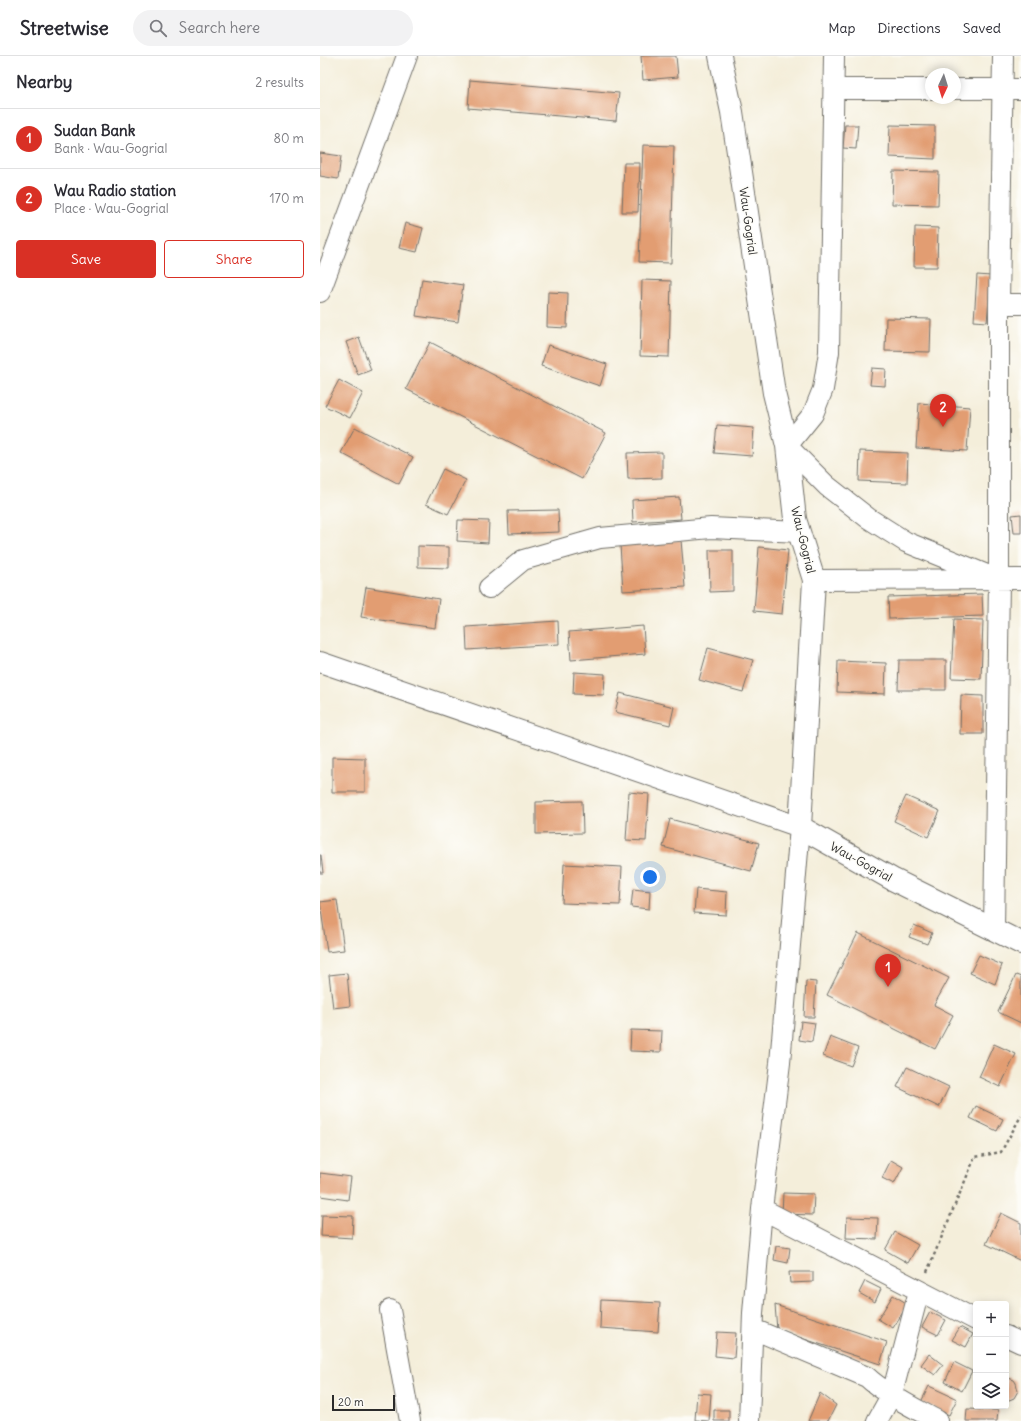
<!DOCTYPE html>
<meta charset="utf-8">
<style>
body{margin:0;font-family:Delius,sans-serif;background:#f2f2f3;color:#2b2b33}
.controls{position:absolute;right:12px;bottom:12px;display:grid;overflow:hidden;border-radius:4px;box-shadow:0 2px 10px #0003}
.controls button{width:36px;height:36px;display:grid;place-items:center;padding:0;border:0;border-bottom:1px solid #e1e1e2;background:#fff;color:#2b2b33;font:20px sans-serif}
.compass{position:absolute;left:605px;top:12px;width:36px;height:36px;border-radius:50%;background:#fff;box-shadow:0 2px 10px #0003;rotate:184deg}
.scale{position:absolute;left:12px;bottom:10px;width:63px;box-sizing:border-box;padding-left:4px;border:2px solid #2b2b2b;border-top:0;font-size:11px;line-height:14px;white-space:nowrap;color:#2b2b2b;-webkit-text-stroke:3px #fdfcf7;paint-order:stroke}
.you{position:absolute;left:330px;top:821px;width:14px;height:14px;margin:-10px;border:3px solid #fff;border-radius:50%;background:#1a73e8;box-shadow:0 0 0 6px #1a73e833}
.badge{display:grid;place-items:center;width:26px;height:26px;border-radius:50%;background:#d93025;color:#fff;font-size:13px;font-weight:700}
.pin{position:absolute;translate:-50% -33px;filter:drop-shadow(0 1px 2px #0008)}
.pin::after{content:'';position:absolute;top:21px;width:14px;height:12px;background:inherit;clip-path:polygon(0 0,100% 0,50% 100%)}
.list{margin:0;padding:0;list-style:none}
h2{display:flex;justify-content:space-between;align-items:center;height:52px;margin:0;padding:0 16px;font-size:17px}
h2 small{font-size:13px;font-weight:400;color:#7c7c81}
.list li{display:grid;grid-template-columns:26px 1fr auto;gap:12px;align-items:center;box-sizing:border-box;height:60px;padding:0 16px;border-top:1px solid #e1e1e2}
.list b{display:block;font-size:15px;white-space:nowrap}
.list p{margin:0;font-size:13px;white-space:nowrap;color:#7c7c81}
.list em{font-size:13px;font-style:normal;color:#7c7c81}
.actions{display:flex;gap:8px;padding:12px 16px}
.actions a{flex:1;padding:9px 0;border:1px solid #d93025;border-radius:4px;text-align:center;font-size:14px;color:#d93025}
.actions .main{background:#d93025;color:#fff}
.icon{flex:none;width:22px;height:22px;fill:none;stroke:currentColor;stroke-width:2;stroke-linecap:round;stroke-linejoin:round}
.map{position:relative;flex:none;width:701px;height:1365px;overflow:hidden}
header{display:flex;align-items:center;gap:24px;box-sizing:border-box;height:56px;padding:0 20px;background:#fff;border-bottom:1px solid #e1e1e2}
header strong{font-size:19px}
nav{display:flex;gap:22px;margin-inline-start:auto;font-size:14px}
.search{width:280px;height:36px;background:#f2f2f3;display:flex;align-items:center;gap:10px;box-sizing:border-box;padding:0 14px;border-radius:22px;color:#7c7c81;font-size:15px}
main{display:flex}
aside{flex:1;background:#fff}
.map>svg:first-child{display:block}
.building{fill:#e29d72}
.lines{fill:none;stroke-linecap:round;stroke-linejoin:round}
.minor-casing{stroke:#716f68;stroke-width:22}
.primary-casing{stroke:#716f68;stroke-width:24}
.path{stroke:#716f68;stroke-width:2.5;stroke-dasharray:3 3;stroke-linecap:butt}
.minor{stroke:#fff;stroke-width:20}
.primary{stroke:#fff;stroke-width:22}
.labels{text-anchor:middle;stroke-width:3;stroke-linejoin:round;paint-order:stroke}
.street-label{font-size:12px;fill:#2b2b2b;stroke:#fdfcf7}
</style>
<header>
<strong>Streetwise</strong>
<div class="search"><svg class="icon" aria-label="search" viewBox="0 0 24 24"><circle cx="10" cy="10" r="6"/><path d="M15 15l6 6"/></svg>Search here</div>
<nav><a>Map</a><a>Directions</a><a>Saved</a></nav>
</header>
<main>
<aside>
<h2>Nearby<small>2 results</small></h2>
<ul class="list">
<li><span class="badge">1</span><div><b>Sudan Bank</b><p>Bank · Wau-Gogrial</p></div><em>80 m</em></li>
<li><span class="badge">2</span><div><b>Wau Radio station</b><p>Place · Wau-Gogrial</p></div><em>170 m</em></li>
</ul>
<div class="actions"><a class="main">Save</a><a>Share</a></div>
</aside>
<div class="map">
<svg width="701" height="1365" viewBox="0 0 701 1365">
<rect width="100%" height="100%" fill="#fdfcf7"/>
<filter id="ink" filterUnits="userSpaceOnUse"><feTurbulence type="fractalNoise" baseFrequency=".025" numOctaves="2"/><feDisplacementMap in="SourceGraphic" scale="8" xChannelSelector="R" yChannelSelector="G"/><feConvolveMatrix kernelMatrix="1 2 1 2 8 2 1 2 1" color-interpolation-filters="sRGB"/></filter>
<filter id="wash" filterUnits="userSpaceOnUse"><feTurbulence type="fractalNoise" baseFrequency=".012" numOctaves="4" result="noise"/><feDisplacementMap in="SourceGraphic" scale="16" xChannelSelector="R" yChannelSelector="G"/><feGaussianBlur stdDeviation="0.9" result="paint"/><feColorMatrix in="noise" values="0 0 0 0 0 0 0 0 0 0 0 0 0 0 0 0 0 1.4 0 .05"/><feComposite in="paint" operator="in"/></filter>
<g filter="url(#wash)">
<rect width="100%" height="100%" fill="#f4eeda"/>
<g id="blocks">
<path class="building" d="M321,0h35l2,21 -35,3z
M150,24l149,13 -3,28 -148,-13z
M525,69h13l-2,24 -13,-1z
M570,69l45,1v33l-46,-2z
M323,89l31,1 -3,117 -32,-1z
M0,97l21,3 -3,23 -18,-3z
M304,107h16l-2,49h-16z
M573,115l46,1 -1,33 -46,-1z
M85,167l18,5 -6,24 -18,-4z
M595,171l23,1 -1,39h-23z
M657,219l14,1 -4,46 -13,-1z
M102,223l41,6 -5,37 -42,-6z
M322,224l29,1 -2,76 -29,-1z
M228,236l20,1 -1,35 -20,-1z
M566,262l45,1 -1,33 -45,-1z
M39,281l12,33 -13,5 -12,-33z
M110,286l176,91 -24,46 -176,-90z
M228,289l59,19 -7,22 -59,-20z
M552,312l14,1 -1,17 -15,-1z
M19,324l24,13 -13,25 -25,-12z
M599,347l51,4 -3,44 -51,-3z
M397,369l37,3 -2,28 -38,-3z
M35,371l58,30 -14,27 -58,-31z
M540,395l48,2 -1,30 -48,-2z
M342,396v26l-34,1 -1,-26z
M123,413l23,11 -18,34 -22,-10z
M359,441l2,22 -48,3 -1,-22z
M238,454l1,22 -50,2 -1,-23z
M701,458v19h-7l-2,-18z
M138,464l31,1 -1,22 -31,-2z
M361,484l4,47 -62,4 -3,-46z
M98,490l31,1v21l-31,-1z
M439,491l29,3 -6,64 -28,-3z
M389,494h24v41l-23,1z
M46,531l73,12 -4,29 -74,-11z
M662,538l1,22 -94,3 -1,-22z
M634,563l29,1 -2,59 -30,-1z
M238,565l1,23 -92,6 -1,-23z
M323,570l2,28 -74,6 -2,-28z
M388,592l45,12 -10,32 -44,-12z
M579,604h47v30h-48z
M518,605l48,2 -1,31 -48,-2z
M254,616l31,2 -1,21 -31,-1z
M300,637l54,14 -4,18 -55,-13z
M641,639l22,1v38h-23z
M12,701l33,1v34h-33z
M309,736l20,2 -3,47 -20,-1z
M586,740l34,15 -12,26 -34,-16z
M262,745l1,32 -47,1v-32z
M350,763l89,24 -8,28 -88,-24z
M0,799h1l2,18h-3z
M244,808l58,3 -2,38 -58,-2z
M313,833l17,2 -1,18 -18,-2z
M376,833l31,3 -1,23 -32,-2z
M17,844l7,50 -17,2 -7,-50z
M594,869l18,8 -5,11 -18,-7z
M538,877l91,45 -15,27 19,10 -18,34 -108,-54z
M659,899l23,10 -7,19 -25,-11z
M27,917l3,33 -17,2 -4,-33z
M696,919l5,2v46l-23,-11z
M486,925l10,1 -2,35h-10z
M481,965l14,2 -3,19 -13,-2z
M311,974l31,1 -1,21 -31,-1z
M510,981l28,11 -7,18 -28,-10z
M674,988l22,10 -16,33 -21,-10z
M587,1011l42,20 -10,20 -42,-20z
M656,1050l27,13 -6,12 -27,-13z
M571,1104l12,7 -9,17 -12,-6z
M0,1117l31,4 -3,23 -28,-4z
M463,1137l31,1 -1,21 -31,-1z
M681,1157l20,10v38l-35,-17z
M2,1159l31,1 -1,22 -31,-2z
M527,1161l31,1 -1,21 -31,-1z
M575,1176l23,13 -10,18 -23,-13z
M456,1190l14,2 -2,15 -14,-3z
M469,1216h24v10l-23,1z
M545,1225l16,8 -6,13 -16,-9z
M573,1239l15,9 -15,24 -15,-9z
M281,1244l59,3 -2,29 -58,-4z
M455,1249l112,37 -7,22 -103,-34z
M610,1256l16,8 -8,15 -16,-8z
M640,1271l13,7 -7,13 -14,-7z
M397,1276l19,1 -2,25 -19,-2z
M609,1298l14,11 -8,10 -14,-10z
M634,1306l18,9 -10,20 -17,-9z
M686,1321l8,3 2,3 2,8 -4,7 -7,3z
M609,1330l28,13 -8,16 -28,-13z
M377,1337l14,1 -2,27 -14,-1z
M500,1337l16,12 -8,16h-20z
M647,1353l31,1 -1,11h-31z
M394,1354h15v11h-15z"/>
</g>
</g>
<g filter="url(#ink)">
<use href="#blocks" fill-opacity="0" stroke="#716f68" stroke-width="1"/>
<g class="lines">
<g class="minor-casing">
<path id="minor" d="M514,0l-5,296 -6,37 -10,25 -26,32 40,40 41,32 38,24 93,38
M514,33h97
M635,33h66
M0,236l87,-236
M679,248h22
M494,524l207,-1
M169,532l34,-28 77,-22 111,-10 88,4
M0,606l480,165 -20,236 -18,146 -9,104 -4,108
M674,874l5,-350v-276l4,-248
M442,1153l214,111
M70,1254l20,111
M433,1273l114,48c15,15 51,33 71,44
M686,1280l15,7
M557,1365l15,-27 27,-103"/>
</g>
<g class="primary-casing">
<path id="primary" d="M400,0l12,56 42,281 13,53 8,73 19,61 -14,247 92,52 129,64"/>
</g>
<path class="path" d="M607,1216l48,-115 26,-5 20,-36"/>
<use href="#minor" class="minor"/>
<use href="#primary" class="primary"/>
</g>
</g>
<g class="labels">
<g class="street-label">
<text transform="translate(428 165) rotate(82)" y="4">Wau-Gogrial</text>
<text transform="translate(483 484) rotate(76)" y="4">Wau-Gogrial</text>
<text transform="translate(541 806) rotate(29)" y="4">Wau-Gogrial</text>
</g>
</g>
</svg>
<div class="controls">
<button>+</button>
<button>−</button>
<button><svg class="icon" aria-label="layers" viewBox="0 0 24 24"><path d="M12 4l9 5-9 5-9-5zM3 14l9 5 9-5"/></svg></button>
</div>
<svg class="compass" viewBox="-18 -18 36 36"><path d="M0-13l5 13h-10z" fill="#e53935"/><path d="M0 13l5-13h-10z" fill="#7c7c81"/></svg>
<div class="scale">20 m</div>
<div class="you"></div>
<div class="pin badge" style="left:568px;top:931px">1</div>
<div class="pin badge" style="left:623px;top:371px">2</div>
</div>
</main>
